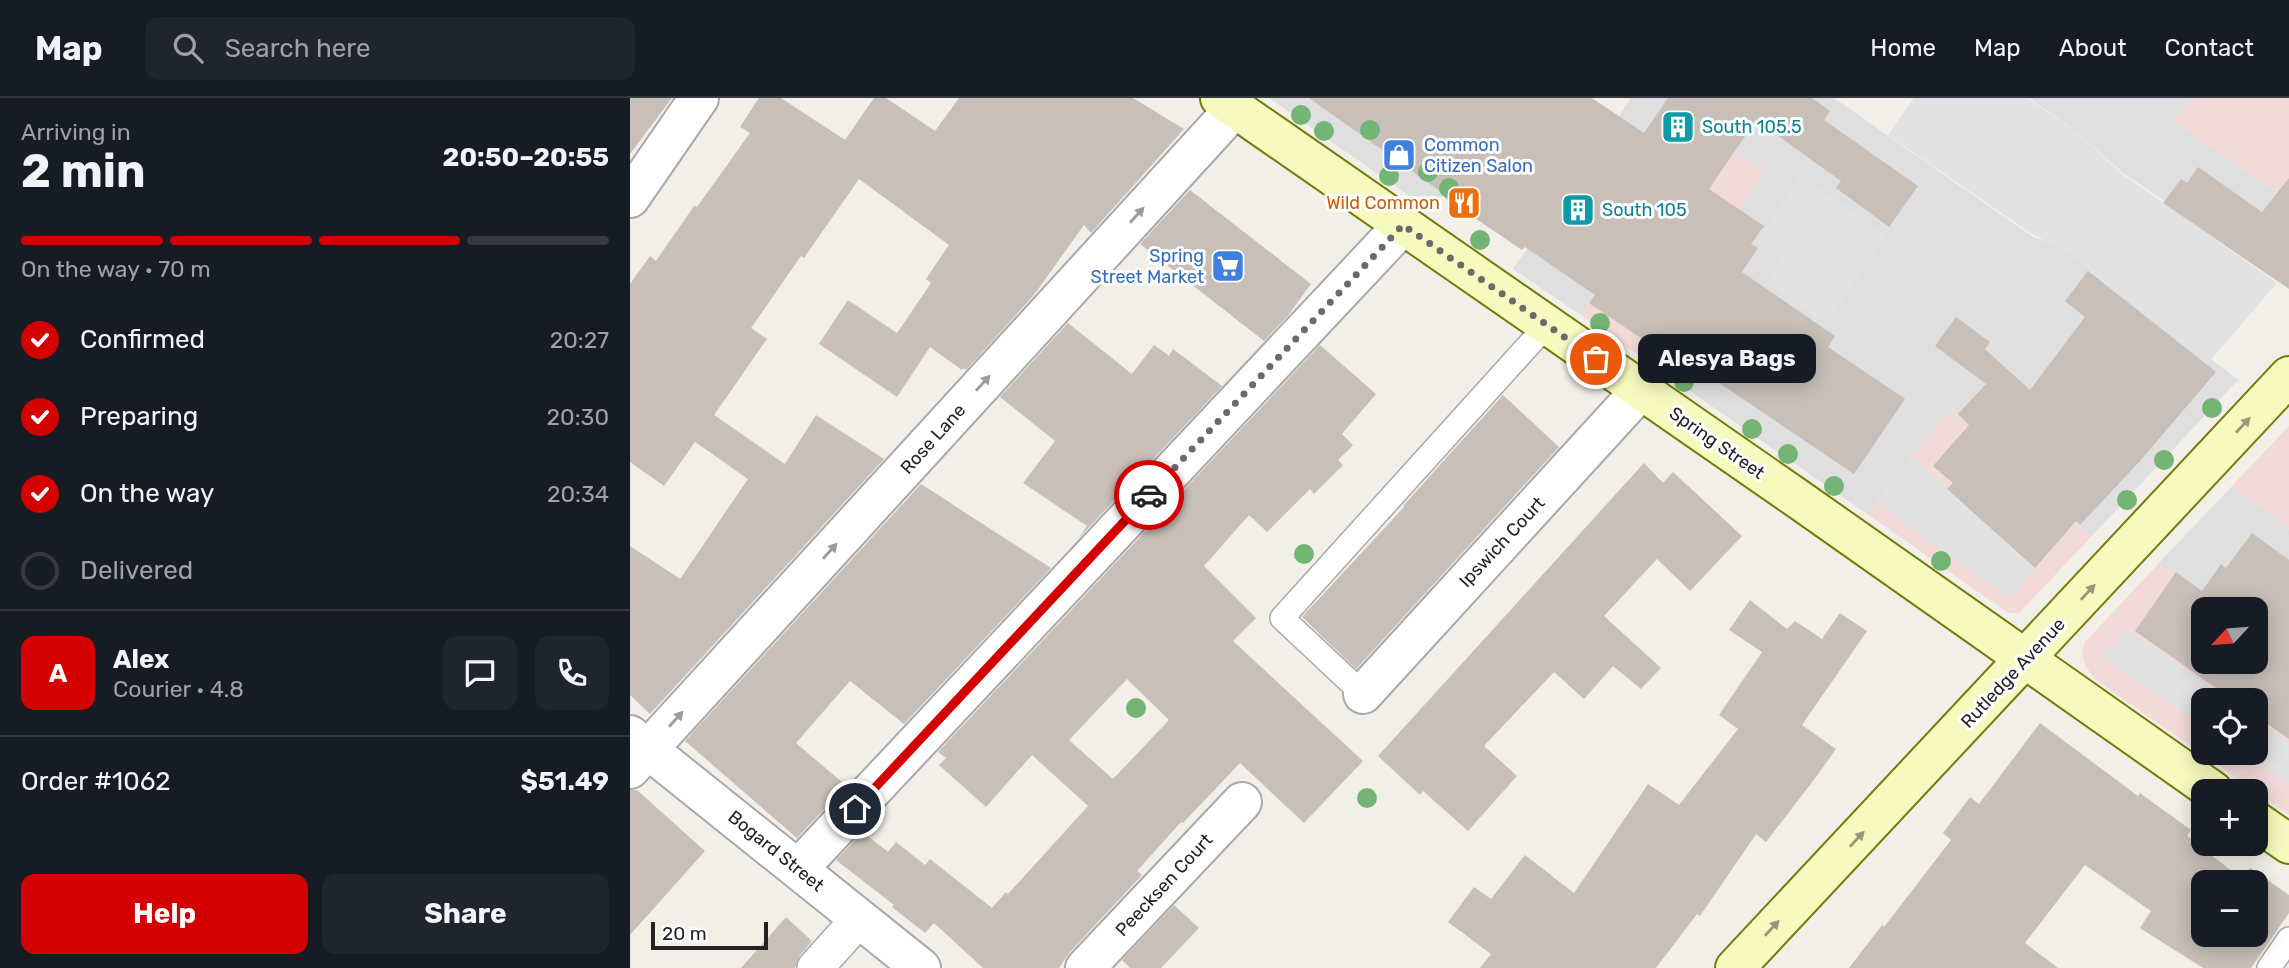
<!DOCTYPE html>
<html lang="en">
<head>
<meta charset="utf-8">
<style>
  :root { --surface:#171b24; --page:#20242c; --text:#f1f3f6; --muted:#9ea1a6; --line:#363941; --accent:#d40000 }
  body { margin:0; font-family:Rubik,sans-serif; background:var(--page); color:var(--text); height:100vh; display:flex; flex-direction:column; font-size:26px; white-space:nowrap }
  * { box-sizing:border-box; margin:0 }
  p { font-size:23px; color:var(--muted) }
  .icon { flex:none; width:38px; height:38px; fill:none; stroke:currentColor; stroke-width:2; stroke-linecap:round; stroke-linejoin:round }
  .map { position:relative; flex:1; overflow:hidden }
  .side { display:flex; flex-direction:column; background:var(--surface); width:630px }
  .side>* { flex:none }
  .needle { width:46px; rotate:244deg }
  .fabs { position:absolute; left:1561px; top:499px; display:grid; gap:14px }
  .fabs a { display:grid; place-items:center; width:77px; height:77px; border-radius:14px; background:var(--surface); box-shadow:0 4px 18px #0003; font-size:35px }
  .scale { position:absolute; left:21px; bottom:18px; width:117px; box-sizing:border-box; padding-left:7px; border:4px solid #222; border-top:0; font-size:19px; line-height:24px; white-space:nowrap; color:#222; -webkit-text-stroke:5px #fff; paint-order:stroke }
  .pin { position:absolute; display:grid; place-items:center; width:60px; height:60px; color:#fff; margin:-30px; border:4px solid #fff; border-radius:50%; box-shadow:0 2px 7px #0007 }
  .courier { position:absolute; display:grid; place-items:center; width:70px; height:70px; margin:-35px; border:5px solid #d40000; border-radius:50%; background:#fff; color:#222; box-shadow:0 2px 9px #0007 }
  .bubble { position:absolute; height:49px; border-radius:14px; background:var(--surface); box-shadow:0 4px 18px #0003; font-size:23px; font-weight:700; line-height:49px; text-align:center }
  .summary em { font-style:normal; font-weight:700 }
  .summary div { display:flex; flex-direction:column-reverse }
  .summary { display:flex; align-items:center; justify-content:space-between; height:119px; padding:0 21px }
  h1 { font-size:46px; font-weight:700; line-height:52px }
  .bar { display:grid; grid-template-columns:repeat(4,1fr); gap:10px 7px; align-content:center; height:84px; padding:0 21px }
  .bar i { height:9px; border-radius:5px; background:var(--line) }
  .bar .on { background:var(--accent) }
  .bar p { grid-column:span 4 }
  .line { display:flex; align-items:center; gap:18px; padding:0 21px; border-top:2px solid var(--line) }
  .line div { flex:1 }
  .round { display:grid; place-items:center; flex:none; width:74px; height:74px; border-radius:14px; background:var(--page) }
  ol { padding:0 21px; list-style:none }
  li { display:flex; align-items:center; gap:21px; height:77px }
  li p { margin-inline-start:auto }
  li .icon { padding:7px; border-radius:50%; background:var(--accent); color:#fff; stroke-width:4 }
  li:last-child { color:var(--muted) }
  li i { width:38px; height:38px; border:4px solid var(--line); border-radius:50% }
  .cta { display:flex; gap:14px; margin-top:auto; padding:14px 21px }
  .cta a { flex:1; height:80px; border-radius:14px; background:var(--accent); color:#fff; font-size:28px; font-weight:700; line-height:80px; text-align:center }
  .cta a+a { background:var(--page); color:var(--text) }
  header { display:flex; align-items:center; gap:42px; box-sizing:border-box; height:98px; padding:0 35px; background:var(--surface); border-bottom:2px solid var(--line) }
  header strong { font-size:33px }
  nav { display:flex; gap:38px; margin-inline-start:auto; font-size:24px }
  .search { width:490px; height:63px; background:var(--page); display:flex; align-items:center; gap:18px; box-sizing:border-box; padding:0 24px; border-radius:14px; color:var(--muted); font-size:26px }
  main { display:flex; flex:1; min-height:0 }
  .map>svg:first-child { display:block }
  .residential { fill:#e0dfdf }
  .commercial { fill:#f2dad9; fill-rule:evenodd }
  .parking { fill:#e2e2e2 }
  .building { fill:#c7bfb8; fill-rule:evenodd }
  .lines { fill:none; stroke-linecap:round; stroke-linejoin:round }
  .service-casing { stroke:#a9a9a9; stroke-width:26 }
  .pedestrian-casing { stroke:#a9a9a9; stroke-width:38 }
  .minor-casing { stroke:#a9a9a9; stroke-width:42 }
  .secondary-casing { stroke:#707d05; stroke-width:42 }
  .service { stroke:#fff; stroke-width:23 }
  .pedestrian { stroke:#fff; stroke-width:35 }
  .minor { stroke:#fff; stroke-width:38 }
  .secondary { stroke:#f7fabf; stroke-width:38 }
  .tree { fill:#74b475 }
  .oneway { fill:#9c9c9c }
  .oneway2 { fill:#979978 }
  .done { stroke:#6b6a68; stroke-width:7; stroke-dasharray:0 12.6 }
  .route { stroke:#d40000; stroke-width:9 }
  .labels { text-anchor:middle; stroke-width:6; stroke-linejoin:round; paint-order:stroke }
  .culture-label { font-size:18px; fill:#0d838f; stroke:#fff; text-anchor:start }
  .shop-label { font-size:18px; fill:#366cbe; stroke:#fff; text-anchor:start }
  .food-label { font-size:18px; fill:#c56008; stroke:#fff; text-anchor:end }
  .street-label { font-size:18px; fill:#222; stroke:#fff }
</style>
</head>
<body>
<header>
<strong>Map</strong>
<div class="search"><svg class="icon" aria-label="search" viewBox="0 0 24 24"><circle cx="10" cy="10" r="6"/><path d="M15 15l6 6"/></svg>Search here</div>
<nav><a>Home</a><a>Map</a><a>About</a><a>Contact</a></nav>
</header>
<main>
<section class="side">
<div class="summary"><div><h1>2 min</h1><p>Arriving in</p></div><em>20:50–20:55</em></div>
<div class="bar"><i class="on"></i><i class="on"></i><i class="on"></i><i></i><p>On the way · 70 m</p></div>
<ol>
<li><svg class="icon" aria-label="check" viewBox="0 0 24 24"><path d="M5 12l5 5 9-10"/></svg>Confirmed<p>20:27</p></li>
<li><svg class="icon" aria-label="check" viewBox="0 0 24 24"><path d="M5 12l5 5 9-10"/></svg>Preparing<p>20:30</p></li>
<li><svg class="icon" aria-label="check" viewBox="0 0 24 24"><path d="M5 12l5 5 9-10"/></svg>On the way<p>20:34</p></li>
<li><i></i>Delivered</li>
</ol>
<div class="line" style="height:126px"><b class="round" style="background:var(--accent);color:#fff">A</b><div><b>Alex</b><p>Courier · 4.8</p></div><a class="round"><svg class="icon" aria-label="chat" viewBox="0 0 24 24"><path d="M4 5h16v11H9l-5 4z"/></svg></a><a class="round"><svg class="icon" aria-label="phone" viewBox="0 0 24 24"><path d="M5 4h4l2 5-3 2q2 4 5 5l2-3 5 2v4C11 20 4 13 5 4z"/></svg></a></div>
<div class="line" style="height:91px"><div>Order #1062</div><b>$51.49</b></div>
<div class="cta"><a>Help</a><a>Share</a></div>
</section>
<div class="map">
<svg width="1659" height="870" viewBox="0 0 1659 870">
  <rect width="100%" height="100%" fill="#f2efe9"/>
  <!-- residential -->
  <path class="residential" d="M639,0H880L801,113Z
    M1001,0H1204L1403,139L1439,151L1608,282L1461,439L1322,310L1236,415L1008,257L1133,75L1078,35L951,217L883,171Z
    M1399,0H1561L1545,24L1659,103V186L1493,75L1447,34Z
    M1602,388L1659,431V555L1626,532V511H1594L1528,466Z"/>
  <!-- commercial -->
  <path class="commercial" d="M1561,0H1659V103L1545,24Z
    M1078,35L1134,75L1008,257L951,217Z
    M1322,310L1461,439L1389,515H1378L1236,415Z
    M1659,328V431L1602,388Z
    M1528,466L1594,511H1573V564H1626V532L1659,555V717L1466,582L1456,569L1452,556L1455,544ZM1573,602H1626V654H1573Z"/>
  <!-- parking -->
  <path class="parking" d="M1284,0H1397L1448,35L1492,76L1647,185L1578,265L1434,153L1399,134L1258,37Z
    M1171,77L1257,138L1196,227L1136,185L1151,163L1125,144Z
    M1284,360L1406,472L1380,500L1246,405Z
    M1498,531L1598,602H1573V628L1471,557Z
    M1626,621L1659,645V687L1612,655L1626,654Z"/>
  <!-- building -->
  <path class="building" d="M0,0H42L0,56Z
    M129,0H151L215,42L244,0H256L305,33L329,0H503L554,31L461,135L454,127L404,197L336,272L333,270L332,272L300,249L267,299L189,246L218,202L267,235L301,185L296,181L319,147L229,81L174,160L171,158L121,230L137,241L84,317L155,366L186,317L254,361L20,616L0,597V448L50,481L118,381L65,344L34,388L0,364V186L20,158L26,163L64,108L67,109L120,35L110,29Z
    M679,0H962L1014,35L1038,0H1182L1200,13L1194,22L1288,88L1259,129L1206,90L1211,83L1126,22L1079,91L1134,128L1121,146L1128,150L1112,174L1205,238L1198,249L1275,301L1224,376L1061,266L1056,272L1045,264L1044,266L1016,247L1018,245L959,205L965,197L895,149L892,152L815,100L817,98Z
    M1568,69L1632,114L1659,80V191L1533,105L1551,81L1557,85Z
    M560,92L681,186L657,219L634,243L510,146Z
    M1458,173L1586,274L1510,363L1450,427L1446,423L1405,470L1317,391L1323,385L1303,368L1339,327L1328,316L1356,286L1305,248L1326,219L1360,244L1355,251L1400,292L1455,219L1435,203Z
    M438,225L502,276L524,247L539,258L543,251L592,288L448,441L457,428L393,385L425,343L370,299Z
    M690,247L746,296L712,336L723,347L708,362L713,367L684,396L680,391L637,434L619,417L574,468L626,520L603,543L733,663L674,725L610,665L553,725L551,724L507,773L512,777L439,855L429,870H353L304,825L295,835L262,809L264,807L206,762L233,734L258,754L266,744L295,767L300,761L362,810L376,794L378,796L458,708L402,657L356,709L309,667L316,660L308,654ZM497,581L539,622L483,681L439,642Z
    M873,297L929,349L726,571L672,519L774,409L773,408Z
    M1014,365L1033,385L1043,374L1112,438L1060,493L1027,461L974,518L1031,570L1011,591L983,568L954,601L924,574L854,648L887,678L838,733L793,693L790,697L748,658Z
    M291,386L421,470L274,626L220,583L166,645L213,685L201,700L203,702L167,740L55,643Z
    M1622,435L1659,462V641L1626,618V602H1603L1505,533L1546,474L1572,493L1591,466L1596,470ZM1573,511H1626V564H1573Z
    M1120,502L1157,531L1165,523L1192,541L1210,515L1237,533L1172,627L1206,651L1186,679L1136,744L1126,736L1070,818L1067,816L1026,870H850L861,856L818,824L844,789L861,801L895,757L944,795L1018,686L1049,707L1108,631L1089,617L1132,554L1099,532Z
    M1410,625L1508,698L1510,695L1561,732L1557,738L1612,781L1620,770L1659,797V815L1621,870H1573L1510,830L1521,813L1455,767L1395,845L1428,870H1219L1252,827L1254,829L1321,742L1313,735L1340,699L1349,706ZM1573,784H1626V836H1573Z
    M0,692H7L75,753L0,837Z
    M544,807L569,830L531,870H500L492,862Z
    M156,819L182,843L170,857L165,870H111Z"/>
  <g class="lines">
    <defs>
      <path id="service" d="M733,596L652,520L917,227
        M1639,870L1659,841"/>
      <path id="pedestrian" d="M185,870L230,820"/>
      <path id="minor" d="M0,100L69,0
        M733,596L1011,292
        M0,637L291,870
        M0,671L605,10
        M168,771L773,127
        M455,870L612,704"/>
      <path id="secondary" d="M590,0L1171,403L1583,693
        M1626,723L1659,746
        M1105,870L1659,278"/>
    </defs>
    <!-- service casing -->
    <use href="#service" class="service-casing"/>
    <!-- pedestrian casing -->
    <use href="#pedestrian" class="pedestrian-casing"/>
    <!-- minor casing -->
    <use href="#minor" class="minor-casing"/>
    <!-- secondary casing -->
    <use href="#secondary" class="secondary-casing"/>
    <!-- service -->
    <use href="#service" class="service"/>
    <!-- pedestrian -->
    <use href="#pedestrian" class="pedestrian"/>
    <!-- minor -->
    <use href="#minor" class="minor"/>
    <!-- secondary -->
    <use href="#secondary" class="secondary"/>
  </g>
  <!-- trees -->
  <g class="tree">
    <circle cx="671" cy="17" r="10"/>
    <circle cx="740" cy="32" r="10"/>
    <circle cx="694" cy="33" r="10"/>
    <circle cx="798" cy="74" r="10"/>
    <circle cx="759" cy="78" r="10"/>
    <circle cx="819" cy="90" r="10"/>
    <circle cx="850" cy="142" r="10"/>
    <circle cx="970" cy="225" r="10"/>
    <circle cx="1032" cy="269" r="10"/>
    <circle cx="1054" cy="284" r="10"/>
    <circle cx="1582" cy="310" r="10"/>
    <circle cx="1122" cy="331" r="10"/>
    <circle cx="1158" cy="356" r="10"/>
    <circle cx="1534" cy="362" r="10"/>
    <circle cx="1204" cy="388" r="10"/>
    <circle cx="1497" cy="402" r="10"/>
    <circle cx="674" cy="456" r="10"/>
    <circle cx="1311" cy="463" r="10"/>
    <circle cx="506" cy="610" r="10"/>
    <circle cx="737" cy="700" r="10"/>
  </g>
  <!-- one-way arrows -->
  <defs><path id="oneway-solid" d="M-6-.8H1V-3.2L6.5 0L1 3.2V.8H-6Z" transform="scale(1.75)"/></defs>
  <g class="oneway">
    <use href="#oneway-solid" transform="translate(507 117) rotate(-48)"/>
    <use href="#oneway-solid" transform="translate(353 285) rotate(-48)"/>
    <use href="#oneway-solid" transform="translate(200 453) rotate(-48)"/>
    <use href="#oneway-solid" transform="translate(46 621) rotate(-48)"/>
  </g>
  <g class="oneway2">
    <use href="#oneway-solid" transform="translate(1613 327) rotate(-47)"/>
    <use href="#oneway-solid" transform="translate(1458 494) rotate(-47)"/>
    <use href="#oneway-solid" transform="translate(1227 741) rotate(-47)"/>
    <use href="#oneway-solid" transform="translate(1142 830) rotate(-47)"/>
  </g>
  <g class="lines">
    <!-- done -->
    <path class="done" d="M519,397L773,127L966,261"/>
    <!-- route -->
    <path class="route" d="M225,711L519,397"/>
  </g>
  <!-- icons -->
  <defs>
    <symbol id="building-square" viewBox="-11 -11 22 22"><rect x="-9" y="-9" width="18" height="18" rx="4" fill="#0f9aa8" stroke="#fff"/><path d="M-4-6H4V6H1V3H-1V6H-4ZM-2.5-4.3h1.7v1.8h-1.7ZM.8-4.3h1.7v1.8H.8ZM-2.5-1h1.7V.8h-1.7ZM.8-1h1.7V.8H.8Z" fill="#fff"/></symbol>
    <symbol id="shop-square" viewBox="-11 -11 22 22"><rect x="-9" y="-9" width="18" height="18" rx="4" fill="#3f7fe0" stroke="#fff"/><path d="M-5-2.5h2.3a2.7 3.5 0 0 1 5.4 0H5L5.5 6h-11ZM-1.5-2.5h3a1.5 2.3 0 0 0-3 0Z" fill="#fff"/></symbol>
    <symbol id="restaurant-square" viewBox="-11 -11 22 22"><rect x="-9" y="-9" width="18" height="18" rx="4" fill="#e8710a" stroke="#fff"/><path d="M-5-6h1v4h1v-4h1v4h1v-4h1v5L-1.5 .5V6h-2V.5L-5-1ZM5-6V6H3V1.5H1.5Q1.5-4 5-6Z" fill="#fff"/></symbol>
    <symbol id="supermarket-square" viewBox="-11 -11 22 22"><rect x="-9" y="-9" width="18" height="18" rx="4" fill="#3f7fe0" stroke="#fff"/><path d="M-6-5.5h2.5l.6 2H6L4.5 2H-2.5L-4.4-4H-6ZM-1.5 3.2a1.3 1.3 0 1 0 .1 0ZM3 3.2a1.3 1.3 0 1 0 .1 0Z" fill="#fff"/></symbol>
  </defs>
  <g fill-rule="evenodd">
    <use href="#building-square" x="1029" y="10" width="38" height="38"/>
    <use href="#shop-square" x="750" y="38" width="38" height="38"/>
    <use href="#restaurant-square" x="815" y="86" width="38" height="38"/>
    <use href="#building-square" x="929" y="93" width="38" height="38"/>
    <use href="#supermarket-square" x="579" y="149" width="38" height="38"/>
  </g>
  <g class="labels">
    <!-- culture labels -->
    <g class="culture-label">
      <text x="1072" y="35">South 105.5</text>
      <text x="972" y="118">South 105</text>
    </g>
    <!-- shop labels -->
    <g class="shop-label">
      <text x="794" y="53">Common<tspan x="794" dy="21">Citizen Salon</tspan></text>
      <text x="574" y="164" text-anchor="end">Spring<tspan x="574" dy="21">Street Market</tspan></text>
    </g>
    <!-- food labels -->
    <g class="food-label">
      <text x="810" y="111">Wild Common</text>
    </g>
    <!-- street labels -->
    <g class="street-label">
      <text transform="translate(303 341) rotate(-48)" y="6">Rose Lane</text>
      <text transform="translate(1087 345) rotate(35)" y="6">Spring Street</text>
      <text transform="translate(872 444) rotate(-47)" y="6">Ipswich Court</text>
      <text transform="translate(1383 575) rotate(-47)" y="6">Rutledge Avenue</text>
      <text transform="translate(146 753) rotate(39)" y="6">Bogard Street</text>
      <text transform="translate(534 787) rotate(-47)" y="6">Peecksen Court</text>
    </g>
  </g>
</svg>
<div class="fabs">
<a><svg class="needle" viewBox="-14 -14 28 28"><path d="M0-13l5 13h-10z" fill="#e53935"/><path d="M0 13l5-13h-10z" fill="#9ea1a6"/></svg></a>
<a><svg class="icon" aria-label="locate" viewBox="0 0 24 24"><circle cx="12" cy="12" r="6"/><path d="M12 2v4M12 18v4M2 12h4M18 12h4"/></svg></a>
<a>+</a>
<a>−</a>
</div>
<div class="scale">20 m</div>
<div class="pin" style="left:966px;top:261px;background:#ea580c"><svg class="icon" aria-label="bag" viewBox="0 0 24 24"><path d="M5 8h14l-1 12H6zM9 8a3 3 0 0 1 6 0"/></svg></div>
<div class="pin" style="left:225px;top:711px;background:#1f2937"><svg class="icon" aria-label="home" viewBox="0 0 24 24"><path d="M3 11l9-7 9 7M6 9v11h12V9"/></svg></div>
<div class="courier" style="left:519px;top:397px"><svg class="icon" aria-label="car" viewBox="0 0 24 24"><path d="M5 17H2v-5l4-1 3-4h7l3 4 3 1v5h-3M9 17h6M6 11h13"/><circle cx="7" cy="17" r="2"/><circle cx="17" cy="17" r="2"/></svg></div>
<div class="bubble" style="left:1008px;top:236px;width:178px">Alesya Bags</div>
</div>
</main>
</body>
</html>
